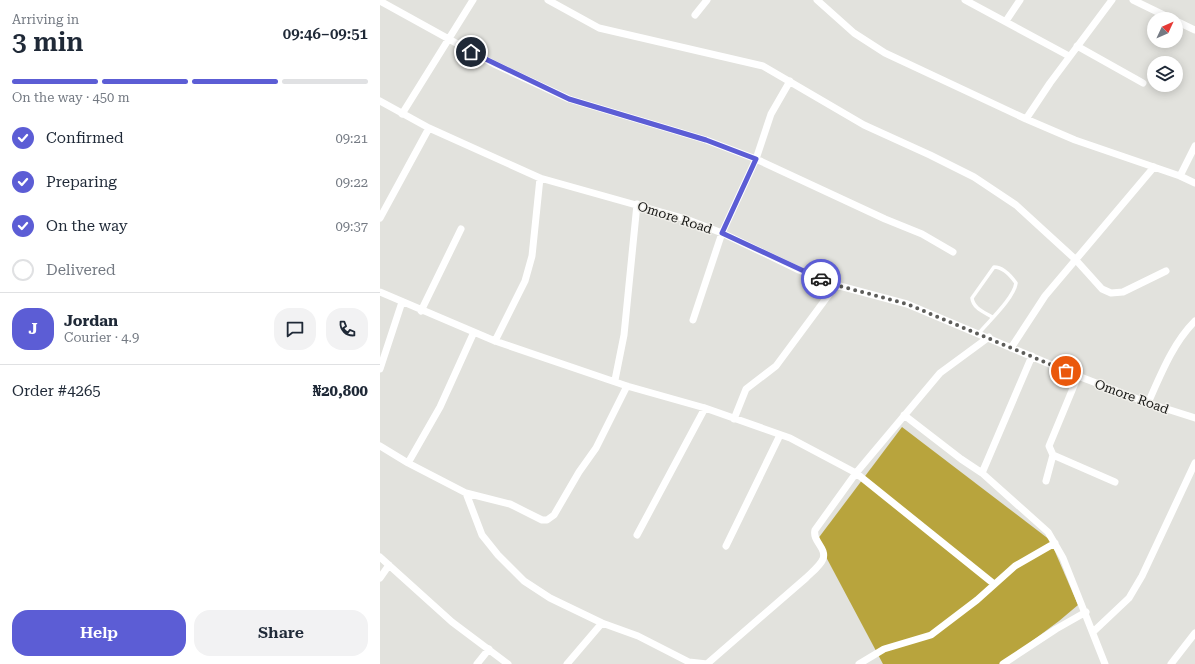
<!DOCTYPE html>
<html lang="en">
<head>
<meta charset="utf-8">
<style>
  :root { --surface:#fff; --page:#f2f2f3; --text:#1f2937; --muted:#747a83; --line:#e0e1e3; --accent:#5c5dd5 }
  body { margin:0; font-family:"Roboto Serif",serif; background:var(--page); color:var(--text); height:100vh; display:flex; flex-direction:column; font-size:15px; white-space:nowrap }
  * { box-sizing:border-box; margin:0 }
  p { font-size:13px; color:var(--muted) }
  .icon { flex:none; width:22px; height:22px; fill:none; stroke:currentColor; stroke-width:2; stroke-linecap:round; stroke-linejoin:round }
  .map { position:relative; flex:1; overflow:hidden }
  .side { display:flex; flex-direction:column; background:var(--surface); width:380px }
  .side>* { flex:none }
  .needle { width:26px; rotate:46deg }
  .buttons { position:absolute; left:767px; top:12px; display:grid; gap:8px }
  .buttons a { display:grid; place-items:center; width:36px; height:36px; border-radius:50%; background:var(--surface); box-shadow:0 2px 10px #0003; font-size:20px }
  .pin { position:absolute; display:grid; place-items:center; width:34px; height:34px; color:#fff; margin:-17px; border:2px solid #fff; border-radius:50%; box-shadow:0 1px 4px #0007 }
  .courier { position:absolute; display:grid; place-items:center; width:40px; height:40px; margin:-20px; border:3px solid #5c5dd5; border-radius:50%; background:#fff; color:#222; box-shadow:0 1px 5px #0007 }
  .headline em { font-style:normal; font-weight:600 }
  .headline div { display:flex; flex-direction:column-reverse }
  .headline { display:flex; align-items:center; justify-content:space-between; height:68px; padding:0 12px }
  h1 { font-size:26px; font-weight:600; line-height:30px }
  .bar { display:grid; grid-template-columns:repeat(4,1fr); gap:6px 4px; align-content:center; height:48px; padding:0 12px }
  .bar i { height:5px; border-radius:3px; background:var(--line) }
  .bar .current { background:var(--accent) }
  .bar p { grid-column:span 4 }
  .line { display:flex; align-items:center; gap:10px; padding:0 12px; border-top:1px solid var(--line) }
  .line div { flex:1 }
  .round { display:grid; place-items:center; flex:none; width:42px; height:42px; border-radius:16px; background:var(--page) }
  ol { padding:0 12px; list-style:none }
  li { display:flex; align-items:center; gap:12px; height:44px }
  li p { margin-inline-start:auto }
  li .icon { padding:4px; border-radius:50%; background:var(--accent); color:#fff; stroke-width:4 }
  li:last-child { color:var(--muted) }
  li i { width:22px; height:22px; border:2px solid var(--line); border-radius:50% }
  .button { display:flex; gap:8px; margin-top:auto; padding:8px 12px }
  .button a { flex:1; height:46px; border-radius:16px; background:var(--accent); color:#fff; font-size:16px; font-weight:600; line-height:46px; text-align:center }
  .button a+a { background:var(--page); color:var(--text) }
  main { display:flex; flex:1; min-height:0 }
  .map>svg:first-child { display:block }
  .forest { fill:#b8a43d }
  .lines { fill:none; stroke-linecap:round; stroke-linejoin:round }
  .service { stroke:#fff; stroke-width:3.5 }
  .minor { stroke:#fff; stroke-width:7 }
  .done { stroke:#5d5d5a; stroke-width:4; stroke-dasharray:0 7.2 }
  .route { stroke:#5c5dd5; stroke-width:5 }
  .labels { text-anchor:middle; stroke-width:3; stroke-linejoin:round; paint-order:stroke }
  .street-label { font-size:13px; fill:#151513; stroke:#f0efea }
</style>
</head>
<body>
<main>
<section class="side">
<div class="headline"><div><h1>3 min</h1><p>Arriving in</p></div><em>09:46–09:51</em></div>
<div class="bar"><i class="current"></i><i class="current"></i><i class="current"></i><i></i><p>On the way · 450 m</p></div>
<ol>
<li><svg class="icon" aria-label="check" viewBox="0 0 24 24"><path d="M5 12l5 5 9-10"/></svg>Confirmed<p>09:21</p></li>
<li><svg class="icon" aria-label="check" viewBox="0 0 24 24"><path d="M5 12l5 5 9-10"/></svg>Preparing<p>09:22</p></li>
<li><svg class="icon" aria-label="check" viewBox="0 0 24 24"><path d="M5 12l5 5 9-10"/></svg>On the way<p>09:37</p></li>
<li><i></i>Delivered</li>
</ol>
<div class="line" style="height:72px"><b class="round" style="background:var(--accent);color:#fff">J</b><div><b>Jordan</b><p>Courier · 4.9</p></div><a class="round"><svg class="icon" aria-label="chat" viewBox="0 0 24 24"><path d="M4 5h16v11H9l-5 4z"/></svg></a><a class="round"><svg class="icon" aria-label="phone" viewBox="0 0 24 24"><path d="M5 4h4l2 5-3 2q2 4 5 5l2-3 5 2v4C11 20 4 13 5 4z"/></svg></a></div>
<div class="line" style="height:52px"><div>Order #4265</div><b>₦20,800</b></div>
<div class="button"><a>Help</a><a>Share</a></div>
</section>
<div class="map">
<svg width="815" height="664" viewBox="0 0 815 664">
  <rect width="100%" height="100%" fill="#e2e2dd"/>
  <!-- forest -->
  <path class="forest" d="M522,427L670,540L698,605L679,621L621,664H503L437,540Z"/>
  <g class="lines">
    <!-- service -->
    <path class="service" d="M599,333C609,321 634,298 636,283C631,276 623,267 614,267L592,298C593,308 604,312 612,317"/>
    <!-- minor -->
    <path class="minor" d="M168,0L219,28L383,66L484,125L550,155L594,177L636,205L695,259L722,289L731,293L743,292L786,271
      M437,0L474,33L505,53L646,119L695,140L800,176L815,183
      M585,0L689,56
      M753,0L792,19
      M0,1L114,64L189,99L326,140L376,159L505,219L542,234L573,252
      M315,15L327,0
      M626,21L640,0
      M796,21L815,30
      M697,46L763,83
      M0,101L49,128L160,178L306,219L342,233L419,270L456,285L527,304L698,376L768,403L815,418
      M22,114L93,0
      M646,119L670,83L732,0
      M800,176L815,146
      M0,218L49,128
      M0,292L115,341L247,386L325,408L410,438L476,473L614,584
      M41,311L81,229
      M313,320L342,233L376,159L391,114L410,81
      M115,341L145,281L152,256L160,178
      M631,348L665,296L774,167
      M0,369L22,302
      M698,376L669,446L673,455L735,482
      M235,380L244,335L257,204
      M768,403C781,374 793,343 815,321
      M524,415L581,459L602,473L668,532L683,558L725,664
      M354,419L366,389L396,366L456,285
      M0,446L28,463L86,493L102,535L118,555L144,581L170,598L222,623L258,636L309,662L327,664
      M28,463L60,407L94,332
      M602,473L652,356
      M666,481L673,455
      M86,493L130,504L162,520H167L174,515L199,472L216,448L247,386
      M257,535L325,408
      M346,546L400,435
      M0,557L72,622L128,664
      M0,578L9,565
      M713,632L749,598L762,576L815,463
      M97,664L109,649
      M187,664L222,623
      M327,664L426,578C432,572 440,566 443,559C447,548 432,541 435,530L476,473L560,373L609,337
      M479,664L504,649L551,635L597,600L635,566L675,543
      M623,664L676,629L706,612
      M791,664L815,633"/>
  </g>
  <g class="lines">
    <!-- done -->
    <path class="done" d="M441,279L456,285L527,304L686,371"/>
    <!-- route -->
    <path class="route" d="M91,52L189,99L326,140L376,159L342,233L441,279"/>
  </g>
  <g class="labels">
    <!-- street labels -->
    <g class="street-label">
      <text transform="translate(295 217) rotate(18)" y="5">Omore Road</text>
      <text transform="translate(752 396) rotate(20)" y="5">Omore Road</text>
    </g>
  </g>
</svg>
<div class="buttons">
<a><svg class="needle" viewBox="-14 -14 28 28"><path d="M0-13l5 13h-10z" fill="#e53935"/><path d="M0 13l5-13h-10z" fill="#747a83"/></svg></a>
<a><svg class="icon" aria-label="layers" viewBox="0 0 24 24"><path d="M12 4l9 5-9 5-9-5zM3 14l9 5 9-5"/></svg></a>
</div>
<div class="pin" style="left:686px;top:371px;background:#ea580c"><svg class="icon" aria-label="bag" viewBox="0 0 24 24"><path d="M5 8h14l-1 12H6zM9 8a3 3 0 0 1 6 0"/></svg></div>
<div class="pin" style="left:91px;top:52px;background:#1f2937"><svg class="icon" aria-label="home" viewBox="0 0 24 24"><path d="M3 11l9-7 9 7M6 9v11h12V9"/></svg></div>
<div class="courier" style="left:441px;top:279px"><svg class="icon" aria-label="car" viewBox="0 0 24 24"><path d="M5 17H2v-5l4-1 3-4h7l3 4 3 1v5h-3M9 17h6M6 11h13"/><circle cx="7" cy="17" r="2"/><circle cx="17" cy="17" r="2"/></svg></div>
</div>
</main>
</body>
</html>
